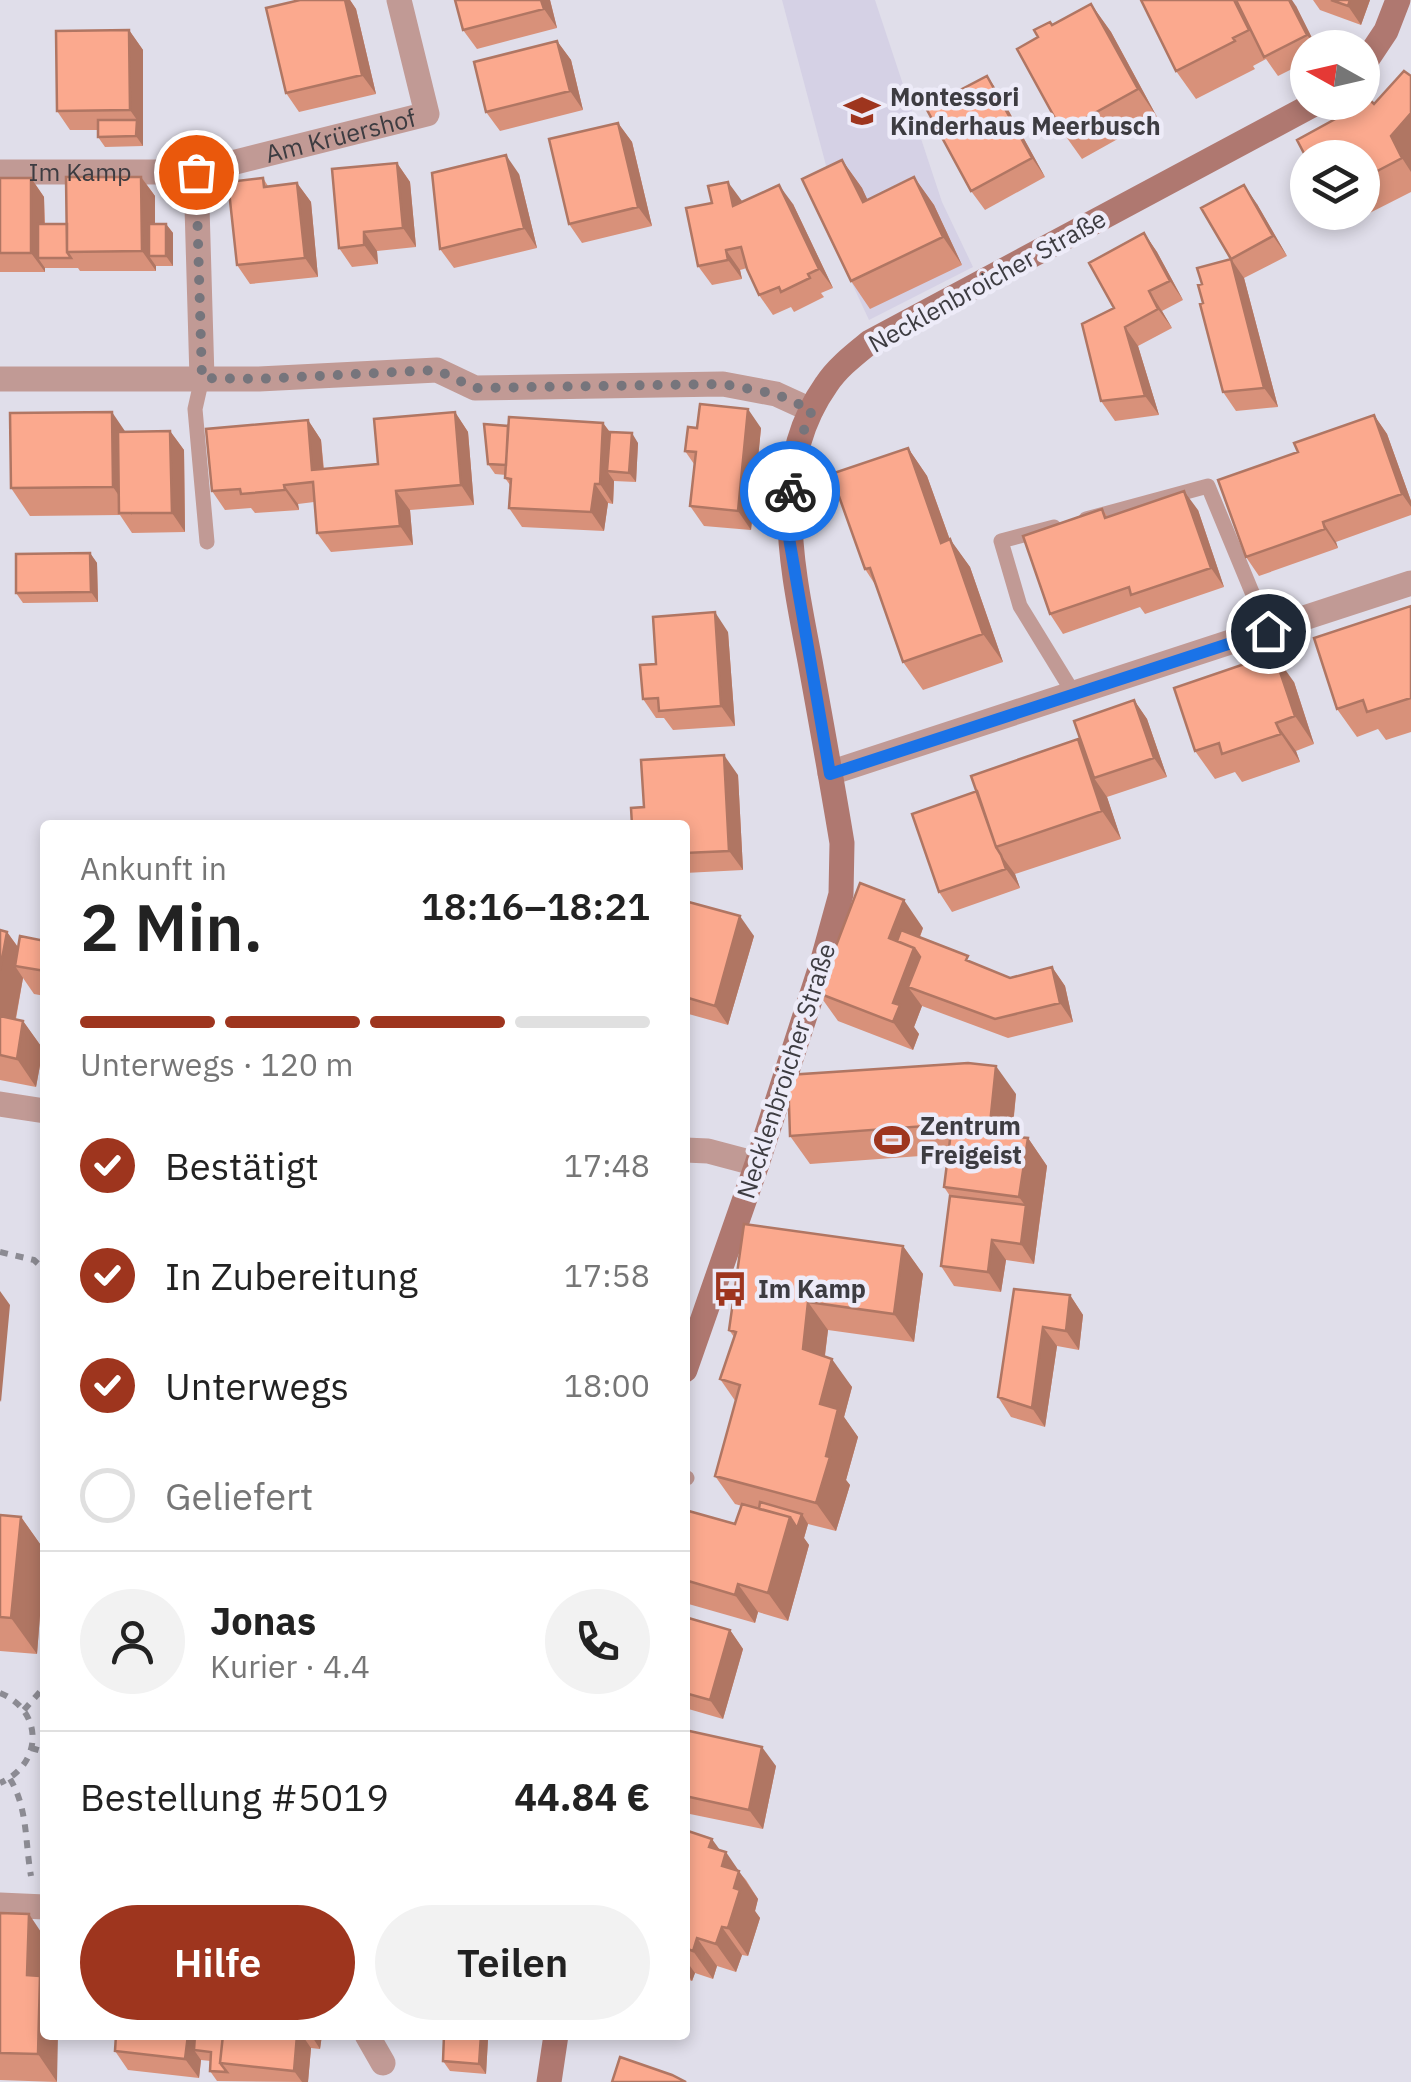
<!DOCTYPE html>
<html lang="de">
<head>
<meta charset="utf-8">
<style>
  :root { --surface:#fff; --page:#f2f2f2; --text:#222; --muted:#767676; --line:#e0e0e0; --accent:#9e351e }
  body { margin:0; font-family:"IBM Plex Sans",sans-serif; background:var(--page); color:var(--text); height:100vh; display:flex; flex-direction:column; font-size:38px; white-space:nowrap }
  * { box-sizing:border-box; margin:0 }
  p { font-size:32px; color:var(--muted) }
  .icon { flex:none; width:55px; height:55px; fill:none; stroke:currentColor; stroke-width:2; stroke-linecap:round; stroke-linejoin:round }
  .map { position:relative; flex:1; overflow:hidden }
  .sheet { position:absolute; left:40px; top:820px; width:650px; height:1220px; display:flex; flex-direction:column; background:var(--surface); border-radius:10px; box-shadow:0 5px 15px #0003 }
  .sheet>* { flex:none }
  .needle { width:65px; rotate:278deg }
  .buttons { position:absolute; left:1290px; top:30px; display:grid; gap:20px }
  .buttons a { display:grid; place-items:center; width:90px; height:90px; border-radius:50%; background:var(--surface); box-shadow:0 5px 15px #0003; font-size:50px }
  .pin { position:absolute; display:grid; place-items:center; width:85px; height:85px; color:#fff; margin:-42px; border:5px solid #fff; border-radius:50%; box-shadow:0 2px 10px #0007 }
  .courier { position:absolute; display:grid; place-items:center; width:100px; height:100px; margin:-50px; border:8px solid #1a73e8; border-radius:50%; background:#fff; color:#222; box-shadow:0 2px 12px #0007 }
  .head em { font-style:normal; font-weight:600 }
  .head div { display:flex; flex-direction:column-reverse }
  .head { display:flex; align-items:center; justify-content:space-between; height:170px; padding:0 40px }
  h1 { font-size:65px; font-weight:600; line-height:75px }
  .bar { display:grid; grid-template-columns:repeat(4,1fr); gap:15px 10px; align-content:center; height:120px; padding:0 40px }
  .bar i { height:12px; border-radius:8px; background:var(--line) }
  .bar .selected { background:var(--accent) }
  .bar p { grid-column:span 4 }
  .line { display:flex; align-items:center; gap:25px; padding:0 40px; border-top:2px solid var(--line) }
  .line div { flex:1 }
  .round { display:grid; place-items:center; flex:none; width:105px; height:105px; border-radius:52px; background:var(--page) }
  ol { padding:0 40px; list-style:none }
  li { display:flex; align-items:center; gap:30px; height:110px }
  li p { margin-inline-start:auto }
  li .icon { padding:10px; border-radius:50%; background:var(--accent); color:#fff; stroke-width:4 }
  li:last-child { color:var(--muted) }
  li i { width:55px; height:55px; border:5px solid var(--line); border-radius:50% }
  .button { display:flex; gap:20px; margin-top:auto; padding:20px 40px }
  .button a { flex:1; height:115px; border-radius:60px; background:var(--accent); color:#fff; font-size:40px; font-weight:600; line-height:115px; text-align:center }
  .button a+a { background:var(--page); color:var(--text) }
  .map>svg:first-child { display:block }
  .built { fill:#d5d1e5 }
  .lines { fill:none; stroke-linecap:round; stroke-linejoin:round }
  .path { stroke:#8c8b93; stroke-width:6; stroke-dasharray:8 8; stroke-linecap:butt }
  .service { stroke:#c19a95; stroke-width:15 }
  .minor { stroke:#c19a95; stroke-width:25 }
  .secondary { stroke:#af7870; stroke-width:25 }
  .wall { fill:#d8917a }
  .shaded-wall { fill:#b07663 }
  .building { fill:#fba98e; stroke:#b07663; stroke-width:2.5 }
  .done { stroke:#76757c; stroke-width:10; stroke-dasharray:0 18 }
  .route { stroke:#1a73e8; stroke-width:12 }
  .labels { text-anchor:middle; stroke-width:9; stroke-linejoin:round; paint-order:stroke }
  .poi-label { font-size:25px; font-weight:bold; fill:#3d3c41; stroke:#edebf8; text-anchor:start }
  .street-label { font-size:25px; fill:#3d3c41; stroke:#edebf8 }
</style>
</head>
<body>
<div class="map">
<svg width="1411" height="2082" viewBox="0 0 1411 2082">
  <rect width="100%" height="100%" fill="#e0deea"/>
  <!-- built -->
  <path class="built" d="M782,0H875L942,202L973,267L869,320L805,182L828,173Z"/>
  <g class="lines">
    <!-- path -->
    <path class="path" d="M0,1252L34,1260L45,1270
      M0,1693C44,1711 43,1764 0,1783
      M24,1710L45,1686
      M31,1748L45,1752
      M10,1779C28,1808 25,1843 31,1876"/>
    <!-- service -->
    <path class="service" d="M202,378L195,409L207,542
      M1086,519L1208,486L1268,631
      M1054,527L1001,541L1020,606L1074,694
      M685,1477L687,1478"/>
    <!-- minor -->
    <g class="minor">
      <path id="s1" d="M0,172H196L427,114L399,0"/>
      <path d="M196,172L202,378"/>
      <path d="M0,379H259L437,370L475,388L723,384L776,394L811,410"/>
      <path d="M830,773L1411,583"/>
      <path d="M0,1104L45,1111"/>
      <path d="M685,1150L708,1151L757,1164"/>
      <path d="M0,1905L45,1907"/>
      <path d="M367,2035L383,2063"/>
    </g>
    <!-- secondary -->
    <path class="secondary" d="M1362,67L1386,31L1398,0
      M685,1370L757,1164L822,963L841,894L842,843C832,782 821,722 810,661C793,571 768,467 826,385C837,368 854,355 870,342L1318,102
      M549,2082L556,2035"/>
  </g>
  <!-- wall -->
  <path class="wall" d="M300,0H350L356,9L376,94L299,112L286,93Z
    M550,0L557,28L477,49L463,30Z
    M1141,0L1296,6L1317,48H1308V61L1278,76L1266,59L1253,66L1255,69L1196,99L1176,71Z
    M1313,0H1370L1361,25L1320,10Z
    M1091,4L1111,32L1157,117L1082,159L1062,131L1038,37L1052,25Z
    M129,30L143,50V146L105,147L98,137V130H70L57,111Z
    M557,41L571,60L583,110L500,131L486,112Z
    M987,76L1000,95L1045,177L985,210L971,191Z
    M1411,76V192L1346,225L1337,212H1362V158L1374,104Z
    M618,123L632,142L652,226L582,243L569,224Z
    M842,160L862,188L867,200L914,177L934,205L962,265L870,309L851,281Z
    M397,163L410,182L416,247L377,251L378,264L352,267L339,248Z
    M519,174L537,248L454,268L440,249Z
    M141,177L155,196V224H166L173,233V266H156V271H80L78,268H45V272H0V178H31L44,197L45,224H67Z
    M263,178L268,186L297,183L311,202L318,277L250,284L237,265Z
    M742,202L793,204L833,288L821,293L824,297L794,312L791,307L773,315L759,295L747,268L740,270L742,279L712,285L698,266L712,203Z
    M1257,204L1287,256L1244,278L1278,407L1236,411L1223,392L1203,303L1202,284L1231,259Z
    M1144,233L1157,252L1183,300L1162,311L1172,328L1138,346L1159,415L1115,421L1101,401L1114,308Z
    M455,412L468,432L474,505L410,510L413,545L331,552L317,533L314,502L298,504L299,510L255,513L251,508L225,510L212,491L308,420L321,440L324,469L378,464Z
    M1374,415L1387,434L1411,501V515L1336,542L1338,548L1259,576L1246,557L1298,452Z
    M603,423L610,432L638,443L636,482L614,481L613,504L608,503L604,531L522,527L509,508L510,485L505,478L506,475L495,474L488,464L508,426Z
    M761,428L751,530L704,526L690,506L694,464L685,451Z
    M170,431L184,450L185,532L132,533L120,515L30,516L11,488L126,432Z
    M908,448L927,476L950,540L970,567L1003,662L923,690L903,662L876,586L865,569Z
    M1102,509L1108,517L1198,510L1224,587L1145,614L1140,607L1063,634L1050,614Z
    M90,553L97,563L98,602L23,603L16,593Z
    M1411,606V732L1386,740L1378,729L1357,737L1337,709Z
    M728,632L735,726L673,730L664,718H656L643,699L656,664Z
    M1294,682L1314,744L1296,751L1300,762L1242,782L1235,772L1215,779L1195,751Z
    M1134,700L1147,719L1167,777L1107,797L1121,839L1015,874L1020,888L952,912L939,892L977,791L1078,739L1083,747Z
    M738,775L743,870L685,873V825L644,807Z
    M685,901L754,936L728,1025L685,1013Z
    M923,928L920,937L973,963L1010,978L1052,967L1065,986L1073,1022L1008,1038L922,1006L914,1027L919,1034L913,1050L838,1021L818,993Z
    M0,930L7,932L18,947L45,941V996L34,994L23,978L16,1019L23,1021L43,1049L36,1087L0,1080Z
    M1016,1094L1013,1127L1024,1138H1028L1047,1166L1034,1264L1006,1260L1001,1292L954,1286L941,1266L950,1196L944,1187L948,1154L810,1164L790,1136Z
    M903,1246L923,1274L914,1342L828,1330L825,1356L852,1387L844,1417L858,1437L846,1480L850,1485L836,1531L808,1524L804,1538L809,1545L788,1621L758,1612L755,1623L685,1603V1510L735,1524L742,1506L735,1504L715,1476L736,1402L720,1379L734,1337L729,1330Z
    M1014,1289L1070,1295L1083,1315L1079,1350L1057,1346L1045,1427L1011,1417L998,1397Z
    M0,1515L21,1517L45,1551L37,1654L0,1651Z
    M685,1617L730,1630L743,1649L723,1719L685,1708Z
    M685,1730L776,1766L763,1829L685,1813Z
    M685,1830L720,1850L746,1880L758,1899L755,1911L760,1918L748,1956L742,1955L736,1972L717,1966L713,1979L695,1973L692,1981L685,1978Z
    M0,1913L45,2035L57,2082L0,2080Z
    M116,2035H322L320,2049L311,2048L308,2082L217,2081L210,2071L211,2061L201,2060L199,2078L128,2070L115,2051Z
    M422,2035H499V2039H488L486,2074L450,2071L443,2061L444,2036Z"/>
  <!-- shaded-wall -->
  <path class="shaded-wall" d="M345,0H350L356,9L376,94L362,75Z
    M541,0H550L557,28L544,9Z
    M1289,0H1292L1296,6L1317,48L1307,35Z
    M1350,0H1370L1361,25L1348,6Z
    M1091,4L1111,32L1157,117L1138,89Z
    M129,30L143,50V146L136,136L137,120L130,110Z
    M557,41L571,60L583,110L570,91Z
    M987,76L1000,95L1045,177L1032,158Z
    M1411,113V172L1402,158L1391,136Z
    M618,123L632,142L652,226L638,207Z
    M506,155L519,174L537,248L524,228Z
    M842,160L862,188L882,230L863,202Z
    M397,163L410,182L416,247L403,228Z
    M141,177L155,196V256H149L156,266V271L142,251Z
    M914,177L934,205L962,265L943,237Z
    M31,178L44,197L45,258H38L45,268V272L31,253Z
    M728,182L742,201L733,206Z
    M297,183L311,202L318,277L305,258Z
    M779,185L793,204L833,288L819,269Z
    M1244,185L1257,204L1287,256L1273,236Z
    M166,224L173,233V266L166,256Z
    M364,232L377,251L378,264L364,245Z
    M1144,233L1157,252L1183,300L1170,281Z
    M726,250L740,270L742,279L728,260Z
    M1231,259L1244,278L1278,407L1264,388Z
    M1149,291L1162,311L1172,328L1158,309Z
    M1125,327L1138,346L1159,415L1145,396Z
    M748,409L761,428L751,530L738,511Z
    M112,412L131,440L132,515L113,487Z
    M455,412L468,432L474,505L461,485Z
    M1374,415L1387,434L1411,501V507L1402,494Z
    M308,420L321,440L325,489L312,470Z
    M603,423L617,442L607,471L614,481L613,504L600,484Z
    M170,431L184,450L185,532L172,513Z
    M632,433L638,443L636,482L629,473Z
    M908,448L927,476L961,571L941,543Z
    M595,484L608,503L604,531L591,512Z
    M284,485L298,504L299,510L285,490Z
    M396,491L410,510L413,545L400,526Z
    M1184,491L1198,510L1224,587L1211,568Z
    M1323,522L1336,542L1338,548L1325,529Z
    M950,539L970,567L1003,662L983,634Z
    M90,553L97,563L98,602L91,592Z
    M715,612L728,632L735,726L721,706Z
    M1274,654L1294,682L1314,744L1295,716Z
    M1134,700L1147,719L1167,777L1154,758Z
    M1276,723L1296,751L1300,762L1281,734Z
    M1078,739L1097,767L1094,778L1107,797L1121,839L1102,811Z
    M724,755L738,775L743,870L729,851Z
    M1001,855L1015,874L1020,888L1006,869Z
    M904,900L923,928L915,949L934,976L908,987L922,1006L914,1027L919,1034L913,1050L893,1022L889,938Z
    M740,916L754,936L728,1025L715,1006Z
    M7,932L27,960L15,966L23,978L11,1043L0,1027V970Z
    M1052,967L1065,986L1073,1022L1060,1003Z
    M23,1021L43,1049L36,1087L17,1059Z
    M996,1066L1016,1094L1010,1152L990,1124Z
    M1017,1128L1027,1142L1028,1138L1047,1166L1039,1225L1019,1197L1016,1137Z
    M1026,1205L1039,1225L1034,1264L1021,1244Z
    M992,1240L1006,1260L1001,1292L988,1272Z
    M903,1246L923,1274L914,1342L894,1314Z
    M0,1291L10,1305L1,1402L0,1400Z
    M1070,1295L1083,1315L1079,1350L1066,1331Z
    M808,1302L828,1330L822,1377L803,1349Z
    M1043,1327L1057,1346L1045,1427L1032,1408Z
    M832,1359L852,1387L844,1417L858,1437L846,1480L850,1485L836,1531L816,1503L826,1456L820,1404Z
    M802,1514L808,1524L804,1538L809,1545L788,1621L768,1593L790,1517Z
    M21,1517L45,1551L37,1654L11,1618Z
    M738,1584L758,1612L755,1623L735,1595Z
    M730,1630L743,1649L723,1719L710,1700Z
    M762,1747L776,1766L763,1829L749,1810Z
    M712,1839L725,1857L726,1852L758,1899L755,1911L760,1918L748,1956L728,1928L734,1888L709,1847Z
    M29,1914L45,1938V2035H58L57,2082L38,2054L27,1975Z
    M722,1927L742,1955L736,1972L716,1944Z
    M697,1938L717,1966L713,1979L693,1951Z
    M685,1959L695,1973L692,1981L685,1970Z
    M188,2035H203L194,2050L201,2060L199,2078L185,2059Z
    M297,2035H302L311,2048L308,2082H302L294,2071Z
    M311,2035H322L320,2049Z
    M481,2035H486L488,2039L486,2074L479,2064Z"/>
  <!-- building -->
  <path class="building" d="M300,0H345L362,75L286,93L266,8Z
    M455,0H541L544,9L463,30Z
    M1141,0H1234L1249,30L1233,38L1235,41L1176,71Z
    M1236,0H1289L1307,35L1264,57Z
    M1331,0H1350L1348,6Z
    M1091,4L1138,89L1062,131L1017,49L1038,37L1034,30L1050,22L1052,25Z
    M129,30L130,110L57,111L56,31Z
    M557,41L570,91L486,112L474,62Z
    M1404,71L1411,76V113L1391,136L1402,158L1362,179V158H1308V161L1297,140L1370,100L1374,104Z
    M987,76L1032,158L971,191L926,108Z
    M98,120H137L136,136L98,137Z
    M618,123L638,207L569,224L549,139Z
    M506,155L524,228L440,249L432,173Z
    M842,160L863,202L914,177L943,237L851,281L802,179Z
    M397,163L403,228L364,232V245L339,248L332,169Z
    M66,177H141L142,251L67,252Z
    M0,178H31V253H0Z
    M263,178L264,187L297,183L305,258L237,265L228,182Z
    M728,182L733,206L779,185L819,269L808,274L810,278L781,292L779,287L759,295L747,269L741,247L726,250L728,260L698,266L686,208L712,203L708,186Z
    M1244,185L1273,236L1231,259L1201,208Z
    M38,224H67V252L71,258H38Z
    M149,224H166V256H149Z
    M1144,233L1170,281L1149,291L1158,309L1125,327L1145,396L1101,401L1082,324L1114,308L1089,263Z
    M1231,259L1264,388L1223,392L1200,304L1203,303L1198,285L1202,284L1197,268Z
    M700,404L748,409L738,511L690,506L696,452L685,451L688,427L697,428Z
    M112,412L113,487L11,488L10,413Z
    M455,412L461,485L396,491L400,526L317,533L313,482L284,485L285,490L241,494L240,489L212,491L206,429L308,420L312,470L378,464L374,419Z
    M1374,415L1402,494L1323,522L1325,529L1246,557L1218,480L1298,452L1294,443Z
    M509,417L603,423L600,484H595L591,512L509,508L511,479L505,478Z
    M484,424L508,426L506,465L488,464Z
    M170,431L172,513H119L118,432Z
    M610,432L632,433L629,473L607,471Z
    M908,448L941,543L950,539L983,634L903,662L870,568L865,569L831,474Z
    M1184,491L1211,568L1131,595L1129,587L1050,614L1023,536L1102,509L1105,518Z
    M90,553L91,592L16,593V554Z
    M1411,606V698L1367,712L1363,700L1337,709L1314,638Z
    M715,612L721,706L659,711L658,698L643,699L640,665L656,664L653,617Z
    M1274,654L1295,716L1276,723L1281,734L1222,754L1219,743L1195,751L1174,688Z
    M1134,700L1154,758L1094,778L1074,721Z
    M1078,739L1102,811L996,847L971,776Z
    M724,755L729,851L685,853V825H632L631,808L644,807L641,760Z
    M977,791L996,847L1001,855L1006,869L939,892L912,814Z
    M860,883L904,900L889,938L914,948L893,1003L900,1005L893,1022L818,993Z
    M685,901L740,916L715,1006L685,997Z
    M0,930L7,932L0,970Z
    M901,930L968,956L966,960L1010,978L1052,967L1060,1003L995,1019L908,987L920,957L914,948L897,941Z
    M20,936L45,941V971L15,966Z
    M0,1016L23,1021L17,1059L0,1055Z
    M968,1063L996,1066L990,1124L1017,1128L1016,1137L1028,1138L1019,1197L944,1187L952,1124L790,1136L788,1075Z
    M950,1196L1026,1205L1021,1244L992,1240L988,1272L941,1266Z
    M744,1224L903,1246L894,1314L808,1302L803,1349L832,1359L820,1404L838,1409L826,1456L830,1457L816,1503L715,1476L740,1385L720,1379L736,1332L729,1330Z
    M1014,1289L1070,1295L1066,1331L1043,1327L1032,1408L998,1397Z
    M760,1502L802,1514L797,1528L790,1517L759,1509Z
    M742,1504L790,1517L768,1593L738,1584L735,1595L685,1580V1510L735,1524Z
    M0,1515L21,1517L11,1618L0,1617Z
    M685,1617L730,1630L710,1700L685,1693Z
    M685,1730L762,1747L749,1810L685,1796Z
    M685,1830L712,1839L709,1847L726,1852L722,1866L739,1871L734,1888L740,1890L728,1928L722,1927L716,1944L697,1938L693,1951L685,1948Z
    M0,1913L29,1914L27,1975L40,1976L38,2054L0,2053Z
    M116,2035H188L185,2059L115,2051Z
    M195,2035H223L220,2063L227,2072L210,2071L211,2052L194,2050Z
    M223,2035H297L294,2071L220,2063Z
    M444,2035H481L479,2064L443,2061Z
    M620,2057L672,2075L686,2082H612Z"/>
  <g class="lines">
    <!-- done -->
    <path class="done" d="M196,172L202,378L258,379L437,370L475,388L723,384L776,394L812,410L798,445L790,491"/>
    <!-- route -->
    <path class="route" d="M790,491L789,538L830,774L1268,631"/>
  </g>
  <!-- icons -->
  <defs>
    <symbol id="school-bare" viewBox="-9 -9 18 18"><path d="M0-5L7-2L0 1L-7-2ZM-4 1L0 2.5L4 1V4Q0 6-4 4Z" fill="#9e351e" stroke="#edebf8" stroke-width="2.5" paint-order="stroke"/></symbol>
    <symbol id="stadium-bare" viewBox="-9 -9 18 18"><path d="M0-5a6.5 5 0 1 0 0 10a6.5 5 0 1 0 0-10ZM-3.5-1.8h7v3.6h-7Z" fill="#9e351e" stroke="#edebf8" stroke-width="2.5" paint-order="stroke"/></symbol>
    <symbol id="bus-bare" viewBox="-9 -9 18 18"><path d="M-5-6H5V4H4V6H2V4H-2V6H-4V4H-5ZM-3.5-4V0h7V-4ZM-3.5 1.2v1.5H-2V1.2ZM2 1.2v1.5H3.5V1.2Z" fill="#9e351e" stroke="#edebf8" stroke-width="2.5" paint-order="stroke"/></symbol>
  </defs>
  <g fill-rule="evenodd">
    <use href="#school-bare" x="837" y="86" width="50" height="50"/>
    <use href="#stadium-bare" x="867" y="1115" width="50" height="50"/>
    <use href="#bus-bare" x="705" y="1264" width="50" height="50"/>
  </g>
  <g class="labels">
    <!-- poi labels -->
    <g class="poi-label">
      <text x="890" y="106">Montessori<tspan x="890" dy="29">Kinderhaus Meerbusch</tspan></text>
      <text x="920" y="1135">Zentrum<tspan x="920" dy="29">Freigeist</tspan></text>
      <text x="758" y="1298">Im Kamp</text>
    </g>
    <!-- street labels -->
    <g class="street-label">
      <text dy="9" stroke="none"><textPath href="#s1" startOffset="345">Am Krüershof</textPath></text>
      <text dy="9" stroke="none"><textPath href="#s1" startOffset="80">Im Kamp</textPath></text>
      <text transform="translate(987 281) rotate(-29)" y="9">Necklenbroicher Straße</text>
      <text transform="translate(786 1071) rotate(-72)" y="9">Necklenbroicher Straße</text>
    </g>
  </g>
</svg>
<div class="buttons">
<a><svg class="needle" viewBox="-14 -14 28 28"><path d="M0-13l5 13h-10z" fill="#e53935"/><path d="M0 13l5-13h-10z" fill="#767676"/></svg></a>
<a><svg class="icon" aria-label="layers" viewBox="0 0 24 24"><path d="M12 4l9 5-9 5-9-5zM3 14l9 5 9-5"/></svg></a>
</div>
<div class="pin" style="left:196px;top:172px;background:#ea580c"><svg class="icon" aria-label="bag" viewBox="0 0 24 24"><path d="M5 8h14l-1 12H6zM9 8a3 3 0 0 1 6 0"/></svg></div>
<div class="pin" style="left:1268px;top:631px;background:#1f2937"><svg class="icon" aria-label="home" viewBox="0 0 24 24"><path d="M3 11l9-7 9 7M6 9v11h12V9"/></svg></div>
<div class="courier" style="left:790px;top:491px"><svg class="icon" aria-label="bike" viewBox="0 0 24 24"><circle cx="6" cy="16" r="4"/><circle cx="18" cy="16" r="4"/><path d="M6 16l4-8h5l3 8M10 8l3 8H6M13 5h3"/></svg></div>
<section class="sheet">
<div class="head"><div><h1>2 Min.</h1><p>Ankunft in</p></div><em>18:16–18:21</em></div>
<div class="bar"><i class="selected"></i><i class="selected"></i><i class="selected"></i><i></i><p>Unterwegs · 120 m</p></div>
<ol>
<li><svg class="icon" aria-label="check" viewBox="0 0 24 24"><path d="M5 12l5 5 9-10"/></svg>Bestätigt<p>17:48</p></li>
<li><svg class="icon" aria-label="check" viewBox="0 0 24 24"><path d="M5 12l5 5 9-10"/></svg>In Zubereitung<p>17:58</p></li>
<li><svg class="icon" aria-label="check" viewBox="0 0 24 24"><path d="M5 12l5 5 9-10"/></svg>Unterwegs<p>18:00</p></li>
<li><i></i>Geliefert</li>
</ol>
<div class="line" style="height:180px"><a class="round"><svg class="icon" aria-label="person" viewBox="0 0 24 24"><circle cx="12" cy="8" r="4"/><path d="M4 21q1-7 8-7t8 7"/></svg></a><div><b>Jonas</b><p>Kurier · 4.4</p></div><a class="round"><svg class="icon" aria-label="phone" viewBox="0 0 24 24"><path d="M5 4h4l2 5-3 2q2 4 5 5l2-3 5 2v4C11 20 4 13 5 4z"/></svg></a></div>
<div class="line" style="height:130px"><div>Bestellung #5019</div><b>44.84 €</b></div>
<div class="button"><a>Hilfe</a><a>Teilen</a></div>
</section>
</div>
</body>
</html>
